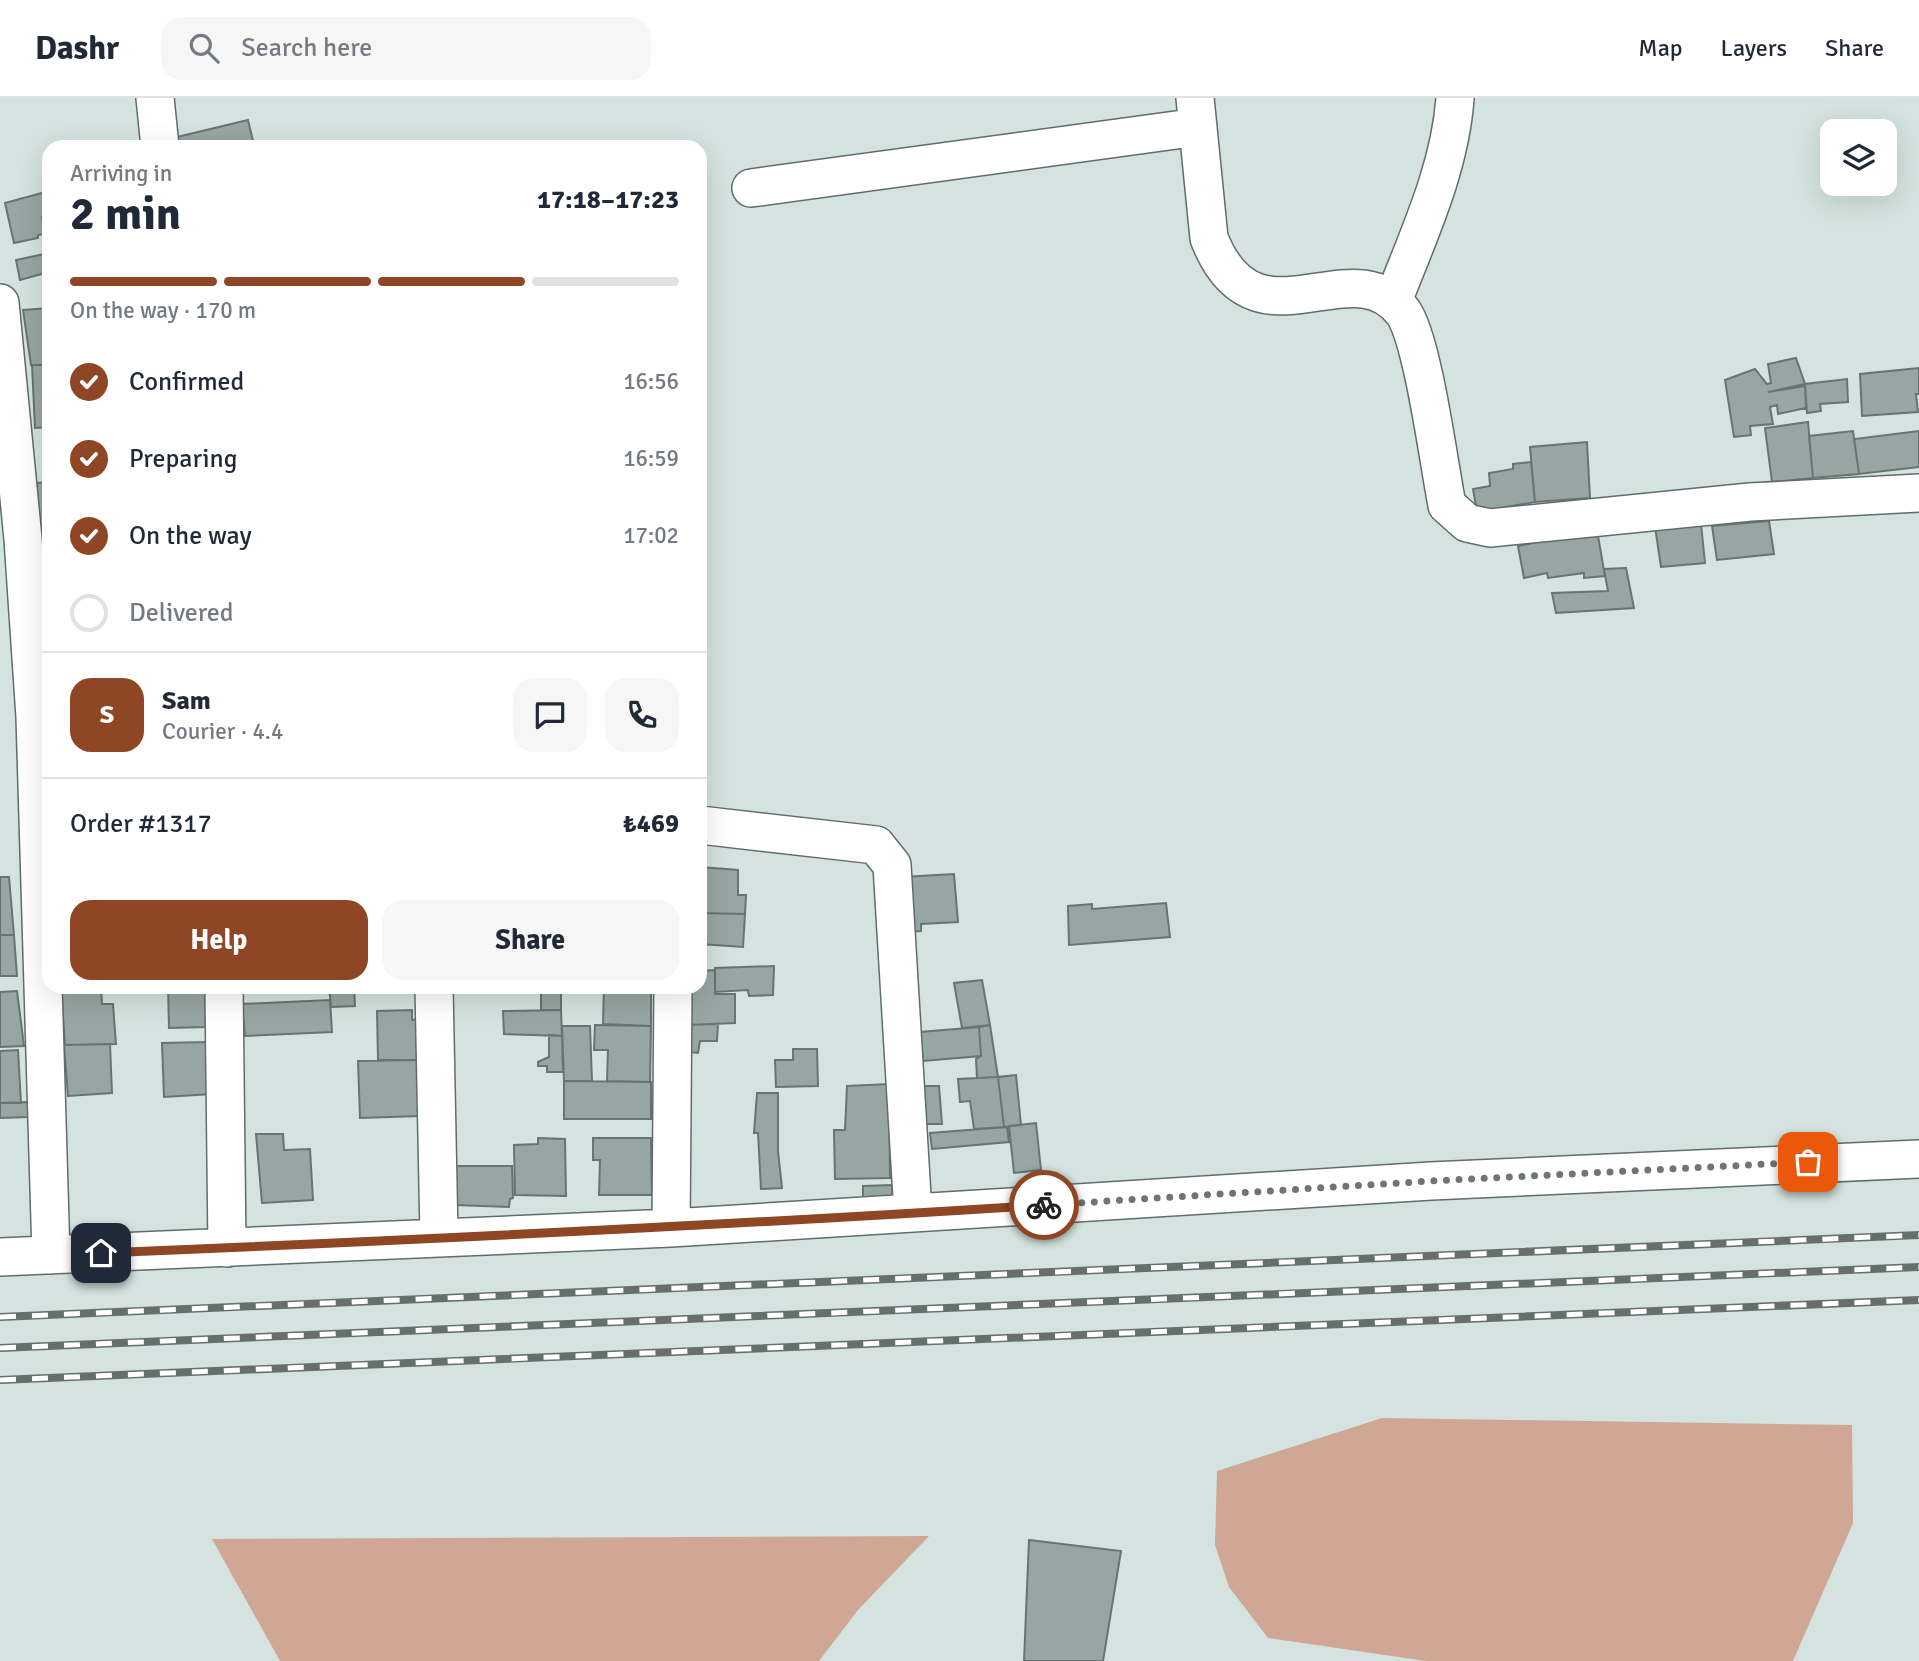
<!DOCTYPE html>
<html lang="en">
<head>
<meta charset="utf-8">
<style>
  :root { --surface:#fff; --page:#f6f6f7; --text:#1f2937; --muted:#747a83; --line:#e0e1e3; --accent:#8e4625 }
  body { margin:0; font-family:Signika,sans-serif; background:var(--page); color:var(--text); height:100vh; display:flex; flex-direction:column; font-size:26px; white-space:nowrap }
  * { box-sizing:border-box; margin:0 }
  p { font-size:23px; color:var(--muted) }
  .icon { flex:none; width:38px; height:38px; fill:none; stroke:currentColor; stroke-width:2; stroke-linecap:round; stroke-linejoin:round }
  .map { position:relative; flex:1; overflow:hidden }
  .sheet { position:absolute; left:42px; top:42px; width:665px; height:854px; display:flex; flex-direction:column; background:var(--surface); border-radius:21px; box-shadow:0 7px 28px #0002 }
  .sheet>* { flex:none }
  .fabs { position:absolute; left:1820px; top:21px; display:grid; gap:14px }
  .fabs a { display:grid; place-items:center; width:77px; height:77px; border-radius:14px; background:var(--surface); box-shadow:0 7px 28px #0002; font-size:35px }
  .pin { position:absolute; display:grid; place-items:center; width:60px; height:60px; color:#fff; margin:-30px; border-radius:14px; box-shadow:0 4px 10px #0006 }
  .courier { position:absolute; display:grid; place-items:center; width:70px; height:70px; margin:-35px; border:5px solid #8e4625; border-radius:50%; background:#fff; color:#222; box-shadow:0 2px 9px #0007 }
  .overview em { font-style:normal; font-weight:800 }
  .overview div { display:flex; flex-direction:column-reverse }
  .overview { display:flex; align-items:center; justify-content:space-between; height:119px; padding:0 28px }
  h1 { font-size:46px; font-weight:800; line-height:52px }
  .bar { display:grid; grid-template-columns:repeat(4,1fr); gap:10px 7px; align-content:center; height:84px; padding:0 28px }
  .bar i { height:9px; border-radius:5px; background:var(--line) }
  .bar .selected { background:var(--accent) }
  .bar p { grid-column:span 4 }
  .line { display:flex; align-items:center; gap:18px; padding:0 28px; border-top:2px solid var(--line) }
  .line div { flex:1 }
  .round { display:grid; place-items:center; flex:none; width:74px; height:74px; border-radius:21px; background:var(--page) }
  ol { padding:0 28px; list-style:none }
  li { display:flex; align-items:center; gap:21px; height:77px }
  li p { margin-inline-start:auto }
  li .icon { padding:7px; border-radius:50%; background:var(--accent); color:#fff; stroke-width:4 }
  li:last-child { color:var(--muted) }
  li i { width:38px; height:38px; border:4px solid var(--line); border-radius:50% }
  .cta { display:flex; gap:14px; margin-top:auto; padding:14px 28px }
  .cta a { flex:1; height:80px; border-radius:21px; background:var(--accent); color:#fff; font-size:28px; font-weight:800; line-height:80px; text-align:center }
  .cta a+a { background:var(--page); color:var(--text) }
  header { display:flex; align-items:center; gap:42px; box-sizing:border-box; height:98px; padding:0 35px; background:var(--surface); border-bottom:2px solid var(--line) }
  header strong { font-size:33px }
  nav { display:flex; gap:38px; margin-inline-start:auto; font-size:24px }
  .search { width:490px; height:63px; background:var(--page); display:flex; align-items:center; gap:18px; box-sizing:border-box; padding:0 24px; border-radius:21px; color:var(--muted); font-size:26px }
  .map>svg:first-child { display:block }
  .green { fill:#d0a694 }
  .building { fill:#98a6a3; stroke:#677471; stroke-width:2 }
  .lines { fill:none; stroke-linecap:round; stroke-linejoin:round }
  .minor-casing { stroke:#606d6a; stroke-width:40 }
  .minor { stroke:#fff; stroke-width:37 }
  .rail-casing { stroke:#666f6c; stroke-width:8 }
  .rail { stroke:#fff; stroke-width:5; stroke-dasharray:16; stroke-linecap:butt }
  .done { stroke:#6d7673; stroke-width:7; stroke-dasharray:0 12.6 }
  .route { stroke:#8e4625; stroke-width:9 }
</style>
</head>
<body>
<header>
<strong>Dashr</strong>
<div class="search"><svg class="icon" aria-label="search" viewBox="0 0 24 24"><circle cx="10" cy="10" r="6"/><path d="M15 15l6 6"/></svg>Search here</div>
<nav><a>Map</a><a>Layers</a><a>Share</a></nav>
</header>
<div class="map">
<svg width="1919" height="1563" viewBox="0 0 1919 1563">
  <rect width="100%" height="100%" fill="#d4e3df"/>
  <!-- green -->
  <path class="green" d="M1382,1320L1852,1327L1853,1425L1793,1563H1426L1268,1540L1229,1489L1215,1447L1217,1373Z
    M929,1438L858,1512L819,1563H280L212,1441Z"/>
  <!-- building -->
  <path class="building" d="M248,22L253,43L227,49H179L177,39Z
    M253,43L254,49H227Z
    M49,93V117L42,119L45,136L38,137V140L14,145L5,105Z
    M49,117V135L45,136L42,119Z
    M49,155V174L20,182L16,162Z
    M49,210V267H31L23,212Z
    M1796,260L1805,286L1768,294L1805,288L1806,310L1778,316L1777,307L1770,309L1773,326L1750,328L1751,337L1734,339L1725,282L1755,271L1767,286L1771,285L1768,266Z
    M32,267H49V329L35,330Z
    M1919,270V296H1916L1918,314L1862,318L1860,276Z
    M1847,281L1848,304L1820,306L1821,313L1807,315L1805,286Z
    M1808,324L1813,380L1772,384L1765,330Z
    M1853,333L1859,376L1813,380L1809,338Z
    M1919,333V369L1859,376L1854,341Z
    M1587,344L1590,400L1535,404L1530,349Z
    M1531,364L1535,404L1477,414L1473,391L1490,388L1489,375L1513,371V366Z
    M49,384V430H37V385Z
    M1769,423L1774,456L1717,462L1712,428Z
    M1701,426L1705,465L1661,469L1655,429Z
    M1597,432L1605,478L1584,480V475L1548,480L1547,475L1524,480L1518,448Z
    M1626,470L1634,510L1556,515L1552,495L1608,493L1604,471Z
    M49,497V552L42,553L35,498Z
    M700,769L738,772V797H746L745,816L700,815Z
    M954,776L958,824L921,826V833L909,834L903,779Z
    M0,779H9L14,837H0Z
    M1166,805L1170,839L1069,847L1068,808L1092,806V811Z
    M700,815L745,816L743,849L700,846Z
    M0,837H14L17,878H0Z
    M774,868L773,897L749,898L748,892L715,894V870Z
    M715,872V896H735V925L686,927L685,889H700V873Z
    M982,882L990,927L962,930L954,885Z
    M101,889L102,906H113L116,946L65,947L61,891Z
    M168,889H205L206,929L169,930Z
    M329,889H354L355,908L331,909Z
    M541,889H561V912H541Z
    M604,889H651V928L603,926Z
    M17,893L24,948L0,949V894Z
    M330,902L332,934L245,938L242,906Z
    M412,912V922L418,921L419,962H378L377,913Z
    M561,912L562,938L504,936L503,913Z
    M718,926L717,943H700L698,955L680,953L686,927Z
    M595,927L651,928L650,984L607,983L608,952H594Z
    M990,927L998,979L977,980L976,961L981,958L979,929Z
    M562,928H590L592,983H564Z
    M979,929L981,958L923,963L920,934Z
    M549,937L562,938L563,974H547V968H538V964L549,959Z
    M208,944L212,996L164,999L162,945Z
    M110,946L112,995L68,998L64,947Z
    M793,951H817L818,988L776,989L775,962H793Z
    M18,952L21,1005H0V953Z
    M419,962L421,1018L360,1020L358,963Z
    M1016,977L1021,1027L1004,1029L998,979Z
    M998,979L1004,1029L974,1031L970,1003L960,1004L958,981Z
    M564,983L651,984V1021H564Z
    M889,986L890,1080L835,1081L834,1032H845L847,988Z
    M922,988H939L942,1026H925Z
    M757,995H778V1053L782,1090L761,1091L758,1035H754Z
    M28,1004V1019L0,1020V1005Z
    M1036,1025L1041,1072L1014,1075L1009,1028Z
    M1007,1029L1009,1044L932,1051L930,1035Z
    M256,1036H283L284,1052L310,1051L313,1102L262,1105Z
    M538,1040L565,1041L566,1098L515,1097L514,1047L538,1046Z
    M593,1040H651L652,1097H599L600,1062H593Z
    M454,1068H512L513,1100L510,1101L509,1109L455,1107Z
    M892,1087V1106L863,1107V1088Z
    M1029,1442L1121,1453L1103,1563H1024Z"/>
  <g class="lines">
    <defs>
      <path id="minor" d="M155,0L160,49
        M1195,0L1209,140C1255,259 1352,146 1403,214C1423,242 1439,367 1447,407L1467,425L1490,430L1750,404L1919,395
        M751,90L1198,29
        M1393,203C1418,138 1450,71 1455,0
        M0,205L23,441L35,619L51,1157
        M700,727L876,747L892,767L913,1115
        M224,889L227,1150
        M434,889L439,1138
        M671,1130L673,889
        M0,1159L671,1130L1431,1083L1919,1061"/>
    </defs>
    <!-- minor casing -->
    <use href="#minor" class="minor-casing"/>
    <!-- minor -->
    <use href="#minor" class="minor"/>
    <defs>
      <path id="rail" d="M0,1219L1919,1137
        M0,1250L1919,1169
        M0,1282L1919,1202"/>
    </defs>
    <!-- rail casing -->
    <use href="#rail" class="rail-casing"/>
    <!-- rail -->
    <use href="#rail" class="rail"/>
  </g>
  <g class="lines">
    <!-- done -->
    <path class="done" d="M1044,1107L1431,1083L1808,1064"/>
    <!-- route -->
    <path class="route" d="M101,1155C416,1142 730,1127 1044,1107"/>
  </g>
</svg>
<div class="fabs">
<a><svg class="icon" aria-label="layers" viewBox="0 0 24 24"><path d="M12 4l9 5-9 5-9-5zM3 14l9 5 9-5"/></svg></a>
</div>
<div class="pin" style="left:1808px;top:1064px;background:#ea580c"><svg class="icon" aria-label="bag" viewBox="0 0 24 24"><path d="M5 8h14l-1 12H6zM9 8a3 3 0 0 1 6 0"/></svg></div>
<div class="pin" style="left:101px;top:1155px;background:#1f2937"><svg class="icon" aria-label="home" viewBox="0 0 24 24"><path d="M3 11l9-7 9 7M6 9v11h12V9"/></svg></div>
<div class="courier" style="left:1044px;top:1107px"><svg class="icon" aria-label="bike" viewBox="0 0 24 24"><circle cx="6" cy="16" r="4"/><circle cx="18" cy="16" r="4"/><path d="M6 16l4-8h5l3 8M10 8l3 8H6M13 5h3"/></svg></div>
<section class="sheet">
<div class="overview"><div><h1>2 min</h1><p>Arriving in</p></div><em>17:18–17:23</em></div>
<div class="bar"><i class="selected"></i><i class="selected"></i><i class="selected"></i><i></i><p>On the way · 170 m</p></div>
<ol>
<li><svg class="icon" aria-label="check" viewBox="0 0 24 24"><path d="M5 12l5 5 9-10"/></svg>Confirmed<p>16:56</p></li>
<li><svg class="icon" aria-label="check" viewBox="0 0 24 24"><path d="M5 12l5 5 9-10"/></svg>Preparing<p>16:59</p></li>
<li><svg class="icon" aria-label="check" viewBox="0 0 24 24"><path d="M5 12l5 5 9-10"/></svg>On the way<p>17:02</p></li>
<li><i></i>Delivered</li>
</ol>
<div class="line" style="height:126px"><b class="round" style="background:var(--accent);color:#fff">S</b><div><b>Sam</b><p>Courier · 4.4</p></div><a class="round"><svg class="icon" aria-label="chat" viewBox="0 0 24 24"><path d="M4 5h16v11H9l-5 4z"/></svg></a><a class="round"><svg class="icon" aria-label="phone" viewBox="0 0 24 24"><path d="M5 4h4l2 5-3 2q2 4 5 5l2-3 5 2v4C11 20 4 13 5 4z"/></svg></a></div>
<div class="line" style="height:91px"><div>Order #1317</div><b>₺469</b></div>
<div class="cta"><a>Help</a><a>Share</a></div>
</section>
</div>
</body>
</html>
